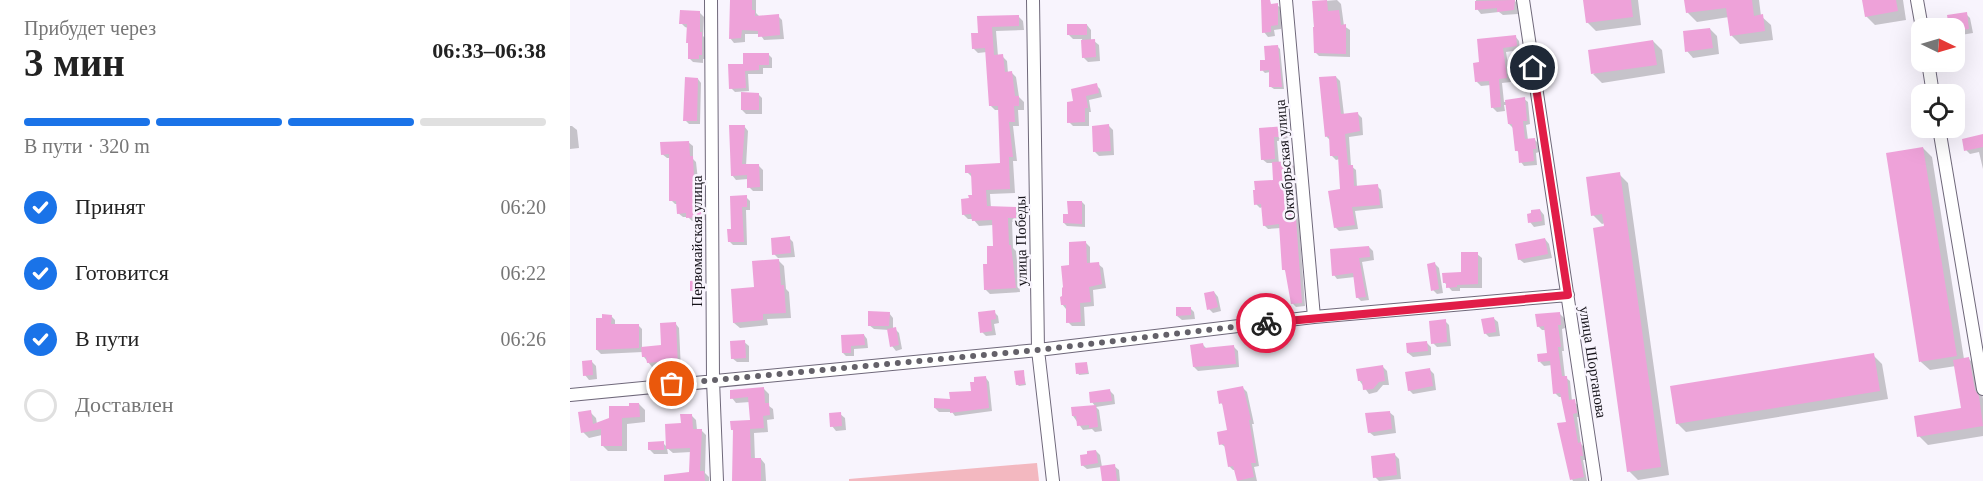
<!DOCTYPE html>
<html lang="ru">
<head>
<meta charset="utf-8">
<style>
  :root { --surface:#fff; --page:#f6f6f6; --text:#222; --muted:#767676; --line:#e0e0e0; --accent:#1a73e8 }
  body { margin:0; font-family:"Times New Roman",serif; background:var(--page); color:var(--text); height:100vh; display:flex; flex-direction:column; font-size:22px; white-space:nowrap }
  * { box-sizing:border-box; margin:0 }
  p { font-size:20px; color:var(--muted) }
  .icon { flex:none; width:33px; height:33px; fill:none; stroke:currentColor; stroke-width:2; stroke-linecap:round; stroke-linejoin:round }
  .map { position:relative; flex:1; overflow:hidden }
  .side { display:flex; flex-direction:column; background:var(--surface); width:570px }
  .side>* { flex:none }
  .needle { width:39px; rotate:95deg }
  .tools { position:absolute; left:1341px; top:18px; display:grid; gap:12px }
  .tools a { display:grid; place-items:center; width:54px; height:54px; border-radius:12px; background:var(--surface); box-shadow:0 6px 24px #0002; font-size:30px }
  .pin { position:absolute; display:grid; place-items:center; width:51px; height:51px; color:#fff; margin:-26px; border:3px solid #fff; border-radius:50%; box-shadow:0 2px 6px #0007 }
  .courier { position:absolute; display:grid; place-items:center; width:60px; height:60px; margin:-30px; border:4px solid #e11d48; border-radius:50%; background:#fff; color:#222; box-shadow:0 2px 8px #0007 }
  .headline em { font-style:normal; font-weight:700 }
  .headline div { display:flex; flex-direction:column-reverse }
  .headline { display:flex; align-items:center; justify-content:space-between; height:102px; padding:0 24px }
  h1 { font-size:39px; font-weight:700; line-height:45px }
  .bar { display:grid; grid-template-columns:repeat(4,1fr); gap:9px 6px; align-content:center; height:72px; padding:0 24px }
  .bar i { height:8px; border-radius:4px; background:var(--line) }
  .bar .current { background:var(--accent) }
  .bar p { grid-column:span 4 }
  ol { padding:0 24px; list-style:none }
  li { display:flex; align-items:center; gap:18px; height:66px }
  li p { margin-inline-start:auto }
  li .icon { padding:6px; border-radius:50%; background:var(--accent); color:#fff; stroke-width:4 }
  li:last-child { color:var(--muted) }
  li i { width:33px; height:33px; border:3px solid var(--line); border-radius:50% }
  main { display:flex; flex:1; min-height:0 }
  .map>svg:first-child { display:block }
  .green { fill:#f3b8c0 }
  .shadow { fill:#0003 }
  .building { fill:#eea2d9 }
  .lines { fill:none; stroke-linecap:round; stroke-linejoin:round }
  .minor-casing { stroke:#6f687a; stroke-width:14 }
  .minor { stroke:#fff; stroke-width:12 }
  .done { stroke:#646169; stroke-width:6; stroke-dasharray:0 10.8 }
  .route { stroke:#e11d48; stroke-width:8 }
  .labels { text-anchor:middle; stroke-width:5; stroke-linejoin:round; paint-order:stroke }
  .street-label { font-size:15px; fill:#151219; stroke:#f8f4fd }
</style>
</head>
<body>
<main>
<section class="side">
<div class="headline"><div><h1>3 мин</h1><p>Прибудет через</p></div><em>06:33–06:38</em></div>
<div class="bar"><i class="current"></i><i class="current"></i><i class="current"></i><i></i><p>В пути · 320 m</p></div>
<ol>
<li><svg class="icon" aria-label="check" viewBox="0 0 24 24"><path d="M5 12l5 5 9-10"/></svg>Принят<p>06:20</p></li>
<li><svg class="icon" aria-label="check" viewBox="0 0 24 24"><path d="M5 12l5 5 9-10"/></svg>Готовится<p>06:22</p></li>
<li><svg class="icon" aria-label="check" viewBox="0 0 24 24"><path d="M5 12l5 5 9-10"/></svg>В пути<p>06:26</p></li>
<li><i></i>Доставлен</li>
</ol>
</section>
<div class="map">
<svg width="1413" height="481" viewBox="0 0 1413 481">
  <rect width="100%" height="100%" fill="#f8f4fd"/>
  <!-- green -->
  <path class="green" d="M467,463L469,481H279V479Z"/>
  <!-- shadow -->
  <path class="shadow" d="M161,0H186V13L189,16H208L212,20L214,39L194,40L190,34H175V42L164,43L160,38Z
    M767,0L771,4L774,26L780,30V57L749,56L745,52L743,2Z
    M906,0H944L947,3L948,14L933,15L929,12L911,14L907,9Z
    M1014,0H1068L1071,25L1026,31L1017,22Z
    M1116,0H1189L1191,16L1201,25L1203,40L1170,44L1162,36L1159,17L1127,22L1118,13Z
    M1293,0H1333L1336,20L1305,25L1296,16Z
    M707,5L712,9L711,29L704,30L705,36L698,37L694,32Z
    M130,13L134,17L133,36L135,38V59H133V63L123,62L119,58L118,28L115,27L111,23Z
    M1396,14L1400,18L1403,33L1385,36L1384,28H1381L1379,17Z
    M448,16L453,21L454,30L426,31L428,56H432L437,61L438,73L441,72L446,77L449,97L454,102V110H448L449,126H443L447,161H443L445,193L420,194L421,208H446L450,213V222H442L443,248L446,251L450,292L420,294L415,289L425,247L423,225L409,226L403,219H398L393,214L400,199L404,196L402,177L397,172L431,165L429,110H425L420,105L417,52L408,53L403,48L410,34L409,18Z
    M517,25L521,30V41H524L529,45L530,61L518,62L514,58L512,39H503L499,35Z
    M1140,29L1147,36L1149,54L1123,58L1117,51Z
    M945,36L949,41L950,50L936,52L941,82L932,83L934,102L954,99L958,102L960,124L956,125L958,140H965L969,144V152L966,153L967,165L954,166L951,162L950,153L946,150L943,128L939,124L937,105H934L935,111L927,112L923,108L921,85L911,86L907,82L911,63Z
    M1083,41L1092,50L1095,73L1032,83L1023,74Z
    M707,46L710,49L714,89H704L701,87L700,72L695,73L692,70Z
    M198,54L202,58V68H193V74H178L179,91L165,92L161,88L175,65Z
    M766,77L770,81L774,115L788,114L792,118L793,135L779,137L781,166L786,170L787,187L807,186L811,190L813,208L785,211L788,229L769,231L765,227L772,191L770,159L766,160L762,156L761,141L756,136Z
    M128,79L131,83L130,124H119L115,120Z
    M526,85L530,89L532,97L519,100L521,112H519V126H503L499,122L505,102Z
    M188,94L192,98V114H176L172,110Z
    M0,126H2L7,130L9,148L0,149Z
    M174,126L178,131L176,166L188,165L193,170V191H183L179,187L178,179L166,180L162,175Z
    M539,126L543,130L544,155L529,156L525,152Z
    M715,128L719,132V141H707L709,164L721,163L725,167L735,306L726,307L722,303L717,273L714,269L711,228L698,229L694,225L692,207L690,208L686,204L704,181V163H697L692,159L691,129Z
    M1413,136V169L1409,152L1400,154L1396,150Z
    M118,142L123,146V159L126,162L128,180L134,184L136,220L122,221L118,217H113L108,213V204H105L101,200L100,158H97L92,154Z
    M1353,148L1362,157L1394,359H1399L1408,368L1413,399V436L1358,445L1349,436L1393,409L1386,366L1360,370L1351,362Z
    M1049,174L1058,183L1099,475L1068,480L1059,471L1035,223L1032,224L1023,215Z
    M161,197H176L180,201V210H176L177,245H163L159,241L162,231Z
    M512,202L515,205V227L497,226L494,223Z
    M970,210L974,215L975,225L964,227L960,222Z
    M219,238L223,242L225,257L208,258L204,254Z
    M975,239L979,244L982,258L954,263L949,259Z
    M516,243L520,247V264H528L533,268L536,288L523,290L524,306L514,307L515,326H502L498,322L496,309L492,304L501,267Z
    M799,247L803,251L804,260L792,262L799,300L791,301L787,297L785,277L767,279L764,275Z
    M907,254L912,258V288H890V291H882L875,283L892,273Z
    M208,260L214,266L216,289L219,292L221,318L197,319L198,325L170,328L164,323L185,288Z
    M865,264L869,268L873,293L867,294L863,290Z
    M133,282L134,292H123L122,290Z
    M644,292L648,297L651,311L643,313L639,309Z
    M620,308L624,312L625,319L612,320L607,316Z
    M424,312L428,316L429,323L424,324L426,335L416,336L412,332Z
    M319,313L323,318V329H325L329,333L332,349L326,351L322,346L319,330L304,329L299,325Z
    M990,314L994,318L995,328L992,329L994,351H992L995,377L1000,381L1002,401L1008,405L1010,417H1007L1011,444L1015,448L1016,460H1013L1017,481H1003L1002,479L998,423L993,397H989L985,393L982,365L974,366L970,362L979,354L976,330H972L968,326Z
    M41,316L45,320V325H68L72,329V349L93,347L105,323L109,328L111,370L105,371L100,365L82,367L74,357L73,352L31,354L27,350Z
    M923,318L928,322L930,336L919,337L915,333Z
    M875,321L879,325L881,346L867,347L863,343Z
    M294,335L297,339L298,348L284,349V356H276L273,353V336Z
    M174,342L179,346V362H167L162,358Z
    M856,342L861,347V355L843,357L838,353Z
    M633,345L637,349L663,346L668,351L669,367L628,371L624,367Z
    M1303,355L1312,364L1318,399L1116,432L1107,423Z
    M22,362L26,366L27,379L19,380L15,375Z
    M517,364L519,374L509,375L508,373Z
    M813,367L817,371L819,385H813L807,392L799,394L789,380Z
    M860,370L864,374L866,390L843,394L839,390Z
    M453,371L456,385L449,386L447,384Z
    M416,378L419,382L422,411L385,416L382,412H369L365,408L403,393Z
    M673,388L677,392L684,424H682L689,466L684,467L687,481H668L666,470H663L659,466L657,448L651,444L659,431L654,406L651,403Z
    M194,389L199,394V406L203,409L204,419L197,420L198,432L184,433L185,460L191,459L195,464L196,481H164V432L162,429L182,422L180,402L166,403L162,398Z
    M540,391L544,395L545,404L526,407L529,410L532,431L525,432L522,429L513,430L503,416L525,406L522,402Z
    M69,404L75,410V422L57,424V451H38L33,446L32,435L19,438L13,432L20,412L26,418L27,424L40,419Z
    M819,412L824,416L826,433L804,436L799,432Z
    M270,414L275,418L276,430L266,431L262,426Z
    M121,415L126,420L127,430H131L136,435L135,473L139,477V481H100L121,474V452L103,453L97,448L98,454H84L80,450L93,443L98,448L112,425Z
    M526,451L530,455L532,467L544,466L549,470L550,481H533L531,467L517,469L512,465Z
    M825,455L829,459L831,479L809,481L805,477Z"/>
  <!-- building -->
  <path class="building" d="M160,0H182V10H185V16L209,14L210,35L188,37V31L172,30L171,38L159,39Z
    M691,0H700L701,4L708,3V25L701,26V32L692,33Z
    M757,0L758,11L769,10L771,25L776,24V54L744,53L743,27H744L742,1Z
    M943,0H945L944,10L927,12V8L905,10V1Z
    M1013,0H1061L1063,17L1016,23Z
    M1114,0H1182L1184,16L1193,14L1195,31L1160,36L1156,8L1116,13Z
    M1292,0H1326L1328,11L1295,17Z
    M110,10L130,11V32H132V55H129V59H118V43H116L117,24H109Z
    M1397,12L1399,29L1384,31V28H1379L1377,15Z
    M449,15V26L422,27L424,55L433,54L435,72L442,71L445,96H449V106H444L445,122H439L443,157H439L440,189L416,190L417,206L446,207V218H438L439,245H441L446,288L414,290L413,264H417V246H423L422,220L402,221L401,214L392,215L391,199L399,198L398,195H402L401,173H395V165L430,163L428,106H419L415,48L402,49L401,33H408L407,16Z
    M497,24H517V35H497Z
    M1140,28L1143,48L1115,52L1113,31Z
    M946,35L947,46L933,48L937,78L929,79L931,107L921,108L919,81L905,82L903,63L909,62L907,39Z
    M525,39L526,57L512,58L511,40Z
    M1083,40L1087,65L1021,74L1018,50Z
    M708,45L712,87H699V70L690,71V60H695L694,46Z
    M173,53H199V65H189V70L175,71L176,88L159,89L158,64H173Z
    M766,76L771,114L788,112L790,131L775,134L778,165H783L784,186L808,184L810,205L782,207L785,225L764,228L758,191L770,189L768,156H760L759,136L755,137L749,77Z
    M115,77L128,78L127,121H113Z
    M527,83L529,93L516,96L518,108H515V122L497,123V102L503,101L501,89Z
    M171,92L189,93V110H171Z
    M955,97L957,121H953L955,139L965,138L966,149H963L964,161L949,163L948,151H945L942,124H938L935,100Z
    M539,124L541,151L523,152L522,126Z
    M159,125H175L172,164H189L190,187L177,188V175L161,176Z
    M715,126L716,137H704L705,159L691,160L689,128Z
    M1413,134V147L1394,151L1392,139Z
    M119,141L120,156H123L124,178H130L132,217L116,218V213L107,214L106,201H99V154L91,155L90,142Z
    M1353,147L1387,356L1349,362L1316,153Z
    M722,161L732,303L721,304L715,270H712L709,224L693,226L691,204L684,205L683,190H685L684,181L703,180L702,162Z
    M1050,172L1091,467L1057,472L1023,228L1034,226L1032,214L1021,216L1016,177Z
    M177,195V207H172L174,242H158L157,229H161L160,196Z
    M497,201H512V224L493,223V214H498Z
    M970,209L972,221L958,223L957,214L961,213V210Z
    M220,236L221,253L202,255L201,238Z
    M975,238L978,254L948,260L945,244Z
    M516,241L517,263L529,262L532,284L519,287L521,302L510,303L511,322L496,323V305H491L490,297L492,296V288L493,287L491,266L499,265V242Z
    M799,246L800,257L789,258L796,297L786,298L783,273L762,276L760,249Z
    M891,252H908V284L887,285V287L876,288V283H873L872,273L891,272Z
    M209,259L211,285H214L216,313L193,314V320L163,323L161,289L184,287L182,261Z
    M865,262L869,289L861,291L857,264Z
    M133,280V290L120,291V281Z
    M644,291L648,307L637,310L634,293Z
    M606,307H621V315L606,316Z
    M425,310L426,319L421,320L422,331L410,333L408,312Z
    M298,311L320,312L319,326H298Z
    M990,312L991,325H988L991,347H988L992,376H997L999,400L1005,399L1007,413L1003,414L1008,443L1011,442L1013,456H1010L1014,477L1000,480L987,423L996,422L990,393L983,394L980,361L968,362L967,354L977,353L974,326L967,327L965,314Z
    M32,314L42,315L41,324H69V348L26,350V318H32Z
    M924,317L926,332L914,334L911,319Z
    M876,319L877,342L861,344L859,321Z
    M106,322L108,367H99V361L77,363L76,357H72L71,347L91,345L90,323Z
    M326,327L329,345L320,347L317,329Z
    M294,334L295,345L281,346V353H272L271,335Z
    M175,340L176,358L161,359L160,341Z
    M857,341L858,351L837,353L836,343Z
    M633,343L634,348L664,345L666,364L623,367L620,345Z
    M1304,353L1310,391L1106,424L1100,386Z
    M1399,357L1405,390L1409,396L1413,426L1347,437L1344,416L1391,408L1383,360Z
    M22,360L23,375L13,376L12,361Z
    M517,362L518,373L506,374L505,363Z
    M813,365L815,381L809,382L803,389L793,390L792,381H788L786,369Z
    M860,368L863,386L838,391L835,372Z
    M454,370L455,384L446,385L444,371Z
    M416,376L419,408L380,413V409L364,408V398L380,399L379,392L401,391L400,382H404V377Z
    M673,386L681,420H679L686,463H681L684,477L667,481L663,466L658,467L654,444L649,445L647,432L657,430L652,403L649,404L647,391Z
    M194,387L195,403H199L200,415L193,416L194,428L180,429L181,458H191V481H162L163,430H161L160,421L180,420L178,397L160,399V390Z
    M540,389L542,401L520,403L519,392Z
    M59,403H69L70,417L52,418V446H31V429L11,433L8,412L21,410L23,424L39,418V406H59Z
    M526,405L528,427L519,428V425L507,426L506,416H502L501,407Z
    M820,411L822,429L798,433L795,413Z
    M271,412L272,426L260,427L259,413Z
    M110,414H122L123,429H132L130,471H134L135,481H94V475L119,472L120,448L96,449L95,424L111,423Z
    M94,441V450H78V442Z
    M526,450L528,463L511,466L510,455L517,454V451Z
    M825,453L827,475L803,478L801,456Z
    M545,464L547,481H532L530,466Z"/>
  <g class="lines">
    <defs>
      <path id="minor" d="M141,0L143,380L147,481
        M463,0L468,350L483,481
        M716,0L744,317
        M953,0L1025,479
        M1347,0L1352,28
        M1358,62L1363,94
        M1369,128L1413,389
        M0,395L468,350L744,317L998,295"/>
    </defs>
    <!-- minor casing -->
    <use href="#minor" class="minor-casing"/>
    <!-- minor -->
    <use href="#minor" class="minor"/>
  </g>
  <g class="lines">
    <!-- done -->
    <path class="done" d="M102,384L468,350L696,323"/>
    <!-- route -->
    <path class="route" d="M696,323L998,295L963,68"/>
  </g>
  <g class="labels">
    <!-- street labels -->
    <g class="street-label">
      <text transform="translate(715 160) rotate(-95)" y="5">Октябрьская улица</text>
      <text transform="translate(127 241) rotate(-90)" y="5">Первомайская улица</text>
      <text transform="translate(451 241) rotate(-91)" y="5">улица Победы</text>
      <text transform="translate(1023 362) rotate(81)" y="5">улица Шортанова</text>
    </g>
  </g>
</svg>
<div class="tools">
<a><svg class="needle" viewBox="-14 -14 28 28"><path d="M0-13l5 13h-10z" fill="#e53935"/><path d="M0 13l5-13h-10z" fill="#767676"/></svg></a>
<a><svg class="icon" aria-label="locate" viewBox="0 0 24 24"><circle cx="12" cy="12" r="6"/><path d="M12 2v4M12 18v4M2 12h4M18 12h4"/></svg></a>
</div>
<div class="pin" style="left:102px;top:384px;background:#ea580c"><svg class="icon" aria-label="bag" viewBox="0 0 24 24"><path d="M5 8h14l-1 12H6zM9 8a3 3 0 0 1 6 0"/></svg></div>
<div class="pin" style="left:963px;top:68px;background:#1f2937"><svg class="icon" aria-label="home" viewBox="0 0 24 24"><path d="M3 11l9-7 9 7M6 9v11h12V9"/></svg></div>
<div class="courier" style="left:696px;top:323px"><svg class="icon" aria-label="bike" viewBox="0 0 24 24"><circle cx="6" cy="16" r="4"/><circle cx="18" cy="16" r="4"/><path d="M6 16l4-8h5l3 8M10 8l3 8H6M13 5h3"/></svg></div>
</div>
</main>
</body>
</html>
